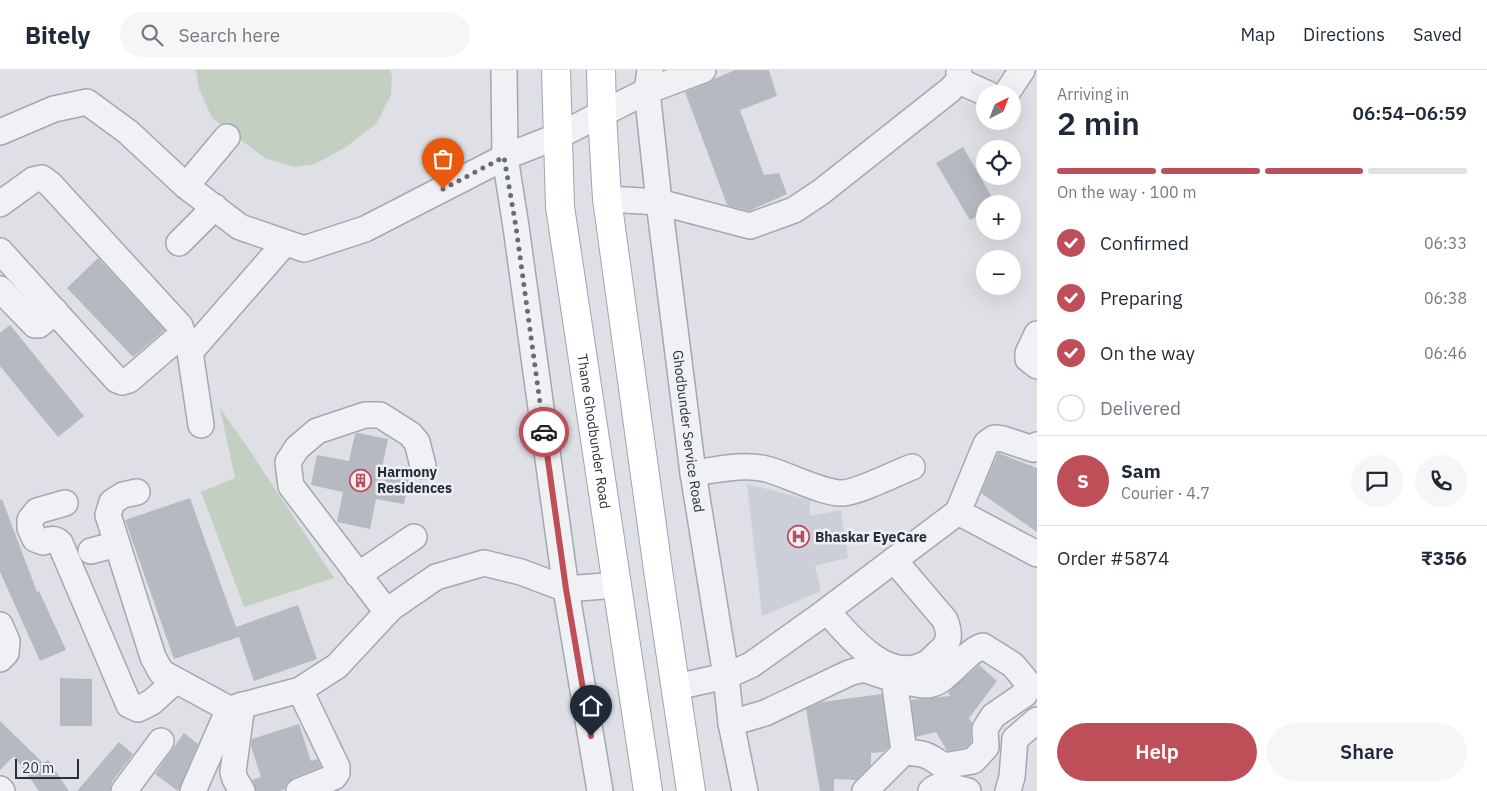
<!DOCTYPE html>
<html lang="en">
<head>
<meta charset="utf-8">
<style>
  :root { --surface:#fff; --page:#f6f6f7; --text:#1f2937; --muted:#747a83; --line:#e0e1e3; --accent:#be4f59 }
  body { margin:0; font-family:"IBM Plex Sans",sans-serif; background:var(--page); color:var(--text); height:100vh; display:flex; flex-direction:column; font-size:19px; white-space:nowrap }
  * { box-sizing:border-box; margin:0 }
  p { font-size:16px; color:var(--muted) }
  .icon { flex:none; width:28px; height:28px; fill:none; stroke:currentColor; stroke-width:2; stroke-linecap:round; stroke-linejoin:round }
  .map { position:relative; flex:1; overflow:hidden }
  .drawer { display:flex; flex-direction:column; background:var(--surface); width:450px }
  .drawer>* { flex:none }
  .needle { width:32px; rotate:42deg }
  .buttons { position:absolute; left:976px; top:15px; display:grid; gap:10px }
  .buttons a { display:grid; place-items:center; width:45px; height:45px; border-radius:50%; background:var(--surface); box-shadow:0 5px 20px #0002; font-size:25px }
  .scale { position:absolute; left:15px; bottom:12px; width:64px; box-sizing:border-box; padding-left:5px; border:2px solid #292e3b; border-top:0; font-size:14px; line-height:18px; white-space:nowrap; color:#292e3b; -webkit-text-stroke:4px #edeff4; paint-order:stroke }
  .pin { position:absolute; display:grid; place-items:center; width:42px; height:42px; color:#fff; margin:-51px -21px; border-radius:50% 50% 50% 0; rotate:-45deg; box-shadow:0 0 5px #0007 }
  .pin .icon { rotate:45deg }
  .courier { position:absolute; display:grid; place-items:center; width:50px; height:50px; margin:-25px; border:4px solid #be4f59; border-radius:50%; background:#fff; color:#222; box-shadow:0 1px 6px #0007 }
  .headline em { font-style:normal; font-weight:600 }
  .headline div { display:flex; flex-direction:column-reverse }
  .headline { display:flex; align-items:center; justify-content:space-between; height:85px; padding:0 20px }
  h1 { font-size:32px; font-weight:600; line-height:38px }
  .bar { display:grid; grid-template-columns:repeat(4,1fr); gap:8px 5px; align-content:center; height:60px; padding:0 20px }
  .bar i { height:6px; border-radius:4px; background:var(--line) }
  .bar .on { background:var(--accent) }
  .bar p { grid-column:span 4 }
  .line { display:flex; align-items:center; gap:12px; padding:0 20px; border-top:1px solid var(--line) }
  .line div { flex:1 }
  .round { display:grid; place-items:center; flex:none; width:52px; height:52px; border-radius:26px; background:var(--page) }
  ol { padding:0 20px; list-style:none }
  li { display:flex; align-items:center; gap:15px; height:55px }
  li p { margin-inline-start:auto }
  li .icon { padding:5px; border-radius:50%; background:var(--accent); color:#fff; stroke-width:4 }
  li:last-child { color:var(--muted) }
  li i { width:28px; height:28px; border:2px solid var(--line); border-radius:50% }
  .button { display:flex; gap:10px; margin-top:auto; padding:10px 20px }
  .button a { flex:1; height:58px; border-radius:30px; background:var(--accent); color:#fff; font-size:20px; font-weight:600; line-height:58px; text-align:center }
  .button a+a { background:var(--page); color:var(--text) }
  header { display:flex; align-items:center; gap:30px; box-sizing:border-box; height:70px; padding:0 25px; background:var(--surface); border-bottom:1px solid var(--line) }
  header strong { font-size:24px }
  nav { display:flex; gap:28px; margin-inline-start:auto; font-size:18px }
  .search { width:350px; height:45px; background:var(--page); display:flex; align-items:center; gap:12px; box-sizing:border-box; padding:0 18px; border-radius:28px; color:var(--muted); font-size:19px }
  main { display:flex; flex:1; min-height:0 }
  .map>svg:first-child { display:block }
  .built { fill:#cccfd7 }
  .green { fill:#c3cfc0 }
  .building { fill:#b6b9c2 }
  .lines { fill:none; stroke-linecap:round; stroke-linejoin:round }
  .minor-casing { stroke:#a4a7af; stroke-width:28 }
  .major-casing { stroke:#9ea4b0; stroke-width:30 }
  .minor { stroke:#f0f1f4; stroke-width:25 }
  .major { stroke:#fff; stroke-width:28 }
  .done { stroke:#686c77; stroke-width:5; stroke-dasharray:0 9 }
  .route { stroke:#be4f59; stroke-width:6 }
  .labels { text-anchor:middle; stroke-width:5; stroke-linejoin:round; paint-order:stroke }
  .street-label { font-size:14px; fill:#292e3b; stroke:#edeff4 }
  .poi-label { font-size:14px; font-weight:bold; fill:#292e3b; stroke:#edeff4; text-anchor:start }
</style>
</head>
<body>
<header>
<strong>Bitely</strong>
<div class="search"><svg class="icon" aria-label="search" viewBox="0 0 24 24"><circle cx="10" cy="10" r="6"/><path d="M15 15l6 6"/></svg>Search here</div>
<nav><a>Map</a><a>Directions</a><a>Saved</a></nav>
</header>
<main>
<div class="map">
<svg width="1037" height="721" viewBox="0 0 1037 721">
  <rect width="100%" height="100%" fill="#dee0e6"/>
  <!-- built -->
  <path class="built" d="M747,414L810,430V446L841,440L848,488L815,496L821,521L762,546Z"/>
  <!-- green -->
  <path class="green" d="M196,0H390L392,6L391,25L377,53L346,77L315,94L294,97L265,88L212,48L199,19Z
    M220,338L248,378L334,508L244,537L201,422L235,408Z"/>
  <!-- building -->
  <path class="building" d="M735,0H769L777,26L740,40L764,105L779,103L787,124L749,141L727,135L685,22L708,13L714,9Z
    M963,77L996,134H985V141L970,150L936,93Z
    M98,188L165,260L133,287L67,218Z
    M10,255L84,346L58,367L0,296V263Z
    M358,363L388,369L382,398L410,404L404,434L376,429L370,459L337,452L343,422L311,415L317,385L349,391L355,364Z
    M998,383L1037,398V462L981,423Z
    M190,428L236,557L298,535L317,589L254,611L239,567L174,589L125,450Z
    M2,429L37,522L39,521L66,580L40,591L0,502V430Z
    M979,595L997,611L969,648L972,653L971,660V672L966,678L947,681L936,662L916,667L911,630L950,626L948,622Z
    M60,608L92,609V656H60Z
    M882,624L889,677L883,682L871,683V695L856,710L834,709V721H820L806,639L822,632Z
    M0,651L43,693L48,690L69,721H39L14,686L0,700Z
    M299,654L311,691L317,689L321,697L293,708L287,713L285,719L280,721H256L252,710L261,707L251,676L252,669Z
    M184,663L198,674L178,721L155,704Z
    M119,672L133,684L112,712L110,721H77Z"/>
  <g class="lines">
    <defs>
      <g id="minor">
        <path d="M504,0L505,87L516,157L566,519L600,721"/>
        <path id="s1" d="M650,0L647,21L659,132L693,403L726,606L731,653L745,721"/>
        <path d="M959,11L988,24"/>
        <path d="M1006,24L1022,0"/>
        <path d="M0,62L54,39L87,32L128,62L186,116L240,157L304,179L365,159L505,87L558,66L647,21L703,0"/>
        <path d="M186,116L227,67"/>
        <path d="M607,129L659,132L750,156L794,140L821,122L950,20L959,11V0"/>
        <path d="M0,134L33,110L42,108L50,114L180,256L182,262L179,267L129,310L122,312L117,310L0,181"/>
        <path d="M179,173L215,137"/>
        <path d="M0,219L35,255H39L55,241"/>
        <path d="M1037,264L1028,283V289L1037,296"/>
        <path d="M201,355L190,282L285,173"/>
        <path d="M1037,375L1033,379L1003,369L994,368L986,374L958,442L1037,484"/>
        <path d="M693,403C716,400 744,393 766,399C787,404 823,424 843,423C859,422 896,403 912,397"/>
        <path d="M137,422L123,425L112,432L108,445L153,587L161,602L229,639L300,620L337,596L391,538L436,507L484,493L521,502L566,519L617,515"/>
        <path d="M65,433L37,441L30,450V458L35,469L43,472C50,470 54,467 60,473L129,635L138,639L152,632L175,611"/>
        <path d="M91,481L117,474"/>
        <path d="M358,505L414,467"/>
        <path d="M827,541C848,565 886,613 923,595C929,593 934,587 938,583C951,573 950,563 945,550L894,490"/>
        <path d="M387,542L291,416L288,392L297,378L317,361L365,345H380L410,364L417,372L423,396"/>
        <path d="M0,555L7,571L6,583L0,589"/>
        <path d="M676,617L726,606L751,595L817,548L958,442"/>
        <path d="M731,653L765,643L849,603L863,599L893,609"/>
        <path d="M0,719L2,721"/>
        <path d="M124,721L161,671"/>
        <path d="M193,721L229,639"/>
        <path d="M242,721L235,709L233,702L242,635"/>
        <path d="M299,721L334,707L337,703V697L300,620"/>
        <path d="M865,721L904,682C922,683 928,684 943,696L973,691L986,677L985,659L993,646L1025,624L1028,613L1013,595L983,576C963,582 947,615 926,615C916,615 904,611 894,609L904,682"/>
        <path d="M931,721C940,711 957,719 968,721"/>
        <path d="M1008,721L1012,707L1015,669L1037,650"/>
      </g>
      <g id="major">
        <path id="s2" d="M556,0L560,137L648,721"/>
        <path d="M601,0L602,44L607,129L659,507L691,721"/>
      </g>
    </defs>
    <!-- minor casing -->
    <use href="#minor" class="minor-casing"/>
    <!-- major casing -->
    <use href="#major" class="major-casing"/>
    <!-- minor -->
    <use href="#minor" class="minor"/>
    <!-- major -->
    <use href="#major" class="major"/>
  </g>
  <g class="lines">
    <!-- done -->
    <path class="done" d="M443,119L504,87L516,157L544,362"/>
    <!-- route -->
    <path class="route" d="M544,362L566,519L591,666"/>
  </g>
  <!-- icons -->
  <defs>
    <symbol id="building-ring" viewBox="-11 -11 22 22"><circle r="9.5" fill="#edeff4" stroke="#be4f59" stroke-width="1.5"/><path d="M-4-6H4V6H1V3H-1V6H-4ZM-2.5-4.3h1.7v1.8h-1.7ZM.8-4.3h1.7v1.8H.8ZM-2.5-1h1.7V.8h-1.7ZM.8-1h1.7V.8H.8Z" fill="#be4f59"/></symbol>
    <symbol id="hospital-ring" viewBox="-11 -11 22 22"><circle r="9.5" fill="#edeff4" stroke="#be4f59" stroke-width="1.5"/><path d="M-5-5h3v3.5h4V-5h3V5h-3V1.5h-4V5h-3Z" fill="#be4f59"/></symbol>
  </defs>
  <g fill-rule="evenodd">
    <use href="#building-ring" x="348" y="398" width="25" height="25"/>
    <use href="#hospital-ring" x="786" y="454" width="25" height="25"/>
  </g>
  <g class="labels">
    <!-- street labels -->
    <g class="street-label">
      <text dy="5" stroke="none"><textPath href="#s2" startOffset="364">Thane Ghodbunder Road</textPath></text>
      <text dy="5" stroke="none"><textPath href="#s1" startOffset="364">Ghodbunder Service Road</textPath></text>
    </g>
    <!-- poi labels -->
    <g class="poi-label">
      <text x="377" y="407">Harmony<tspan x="377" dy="16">Residences</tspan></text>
      <text x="815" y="472">Bhaskar EyeCare</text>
    </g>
  </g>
</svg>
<div class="buttons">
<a><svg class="needle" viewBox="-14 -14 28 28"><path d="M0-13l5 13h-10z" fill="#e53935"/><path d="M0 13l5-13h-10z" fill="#747a83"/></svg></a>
<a><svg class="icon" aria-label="locate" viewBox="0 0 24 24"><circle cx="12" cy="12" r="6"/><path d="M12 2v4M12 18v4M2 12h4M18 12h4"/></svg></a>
<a>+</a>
<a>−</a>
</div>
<div class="scale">20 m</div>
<div class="pin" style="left:443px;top:119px;background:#ea580c"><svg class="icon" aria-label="bag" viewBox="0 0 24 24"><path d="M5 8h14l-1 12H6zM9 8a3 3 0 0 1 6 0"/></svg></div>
<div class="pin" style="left:591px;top:666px;background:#1f2937"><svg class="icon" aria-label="home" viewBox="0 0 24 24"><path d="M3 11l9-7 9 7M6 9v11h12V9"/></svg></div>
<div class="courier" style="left:544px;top:362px"><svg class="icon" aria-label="car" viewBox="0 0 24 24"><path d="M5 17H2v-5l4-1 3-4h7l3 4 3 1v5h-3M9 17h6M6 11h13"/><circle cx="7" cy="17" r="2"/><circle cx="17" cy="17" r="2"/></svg></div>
</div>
<section class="drawer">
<div class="headline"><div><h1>2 min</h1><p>Arriving in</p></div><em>06:54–06:59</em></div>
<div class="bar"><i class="on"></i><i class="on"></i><i class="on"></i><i></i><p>On the way · 100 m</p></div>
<ol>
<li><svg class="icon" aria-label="check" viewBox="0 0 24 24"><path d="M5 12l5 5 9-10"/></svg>Confirmed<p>06:33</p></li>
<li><svg class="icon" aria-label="check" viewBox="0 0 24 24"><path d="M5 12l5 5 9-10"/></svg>Preparing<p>06:38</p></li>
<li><svg class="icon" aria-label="check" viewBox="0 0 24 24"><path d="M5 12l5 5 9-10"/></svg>On the way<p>06:46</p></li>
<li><i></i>Delivered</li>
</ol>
<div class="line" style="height:90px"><b class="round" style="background:var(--accent);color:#fff">S</b><div><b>Sam</b><p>Courier · 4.7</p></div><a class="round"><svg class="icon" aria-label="chat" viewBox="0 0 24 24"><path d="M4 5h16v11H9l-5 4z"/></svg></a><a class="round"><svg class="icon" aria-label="phone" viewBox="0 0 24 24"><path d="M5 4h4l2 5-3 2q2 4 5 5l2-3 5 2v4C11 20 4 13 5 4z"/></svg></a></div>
<div class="line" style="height:65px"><div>Order #5874</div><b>₹356</b></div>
<div class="button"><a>Help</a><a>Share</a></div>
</section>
</main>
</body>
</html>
